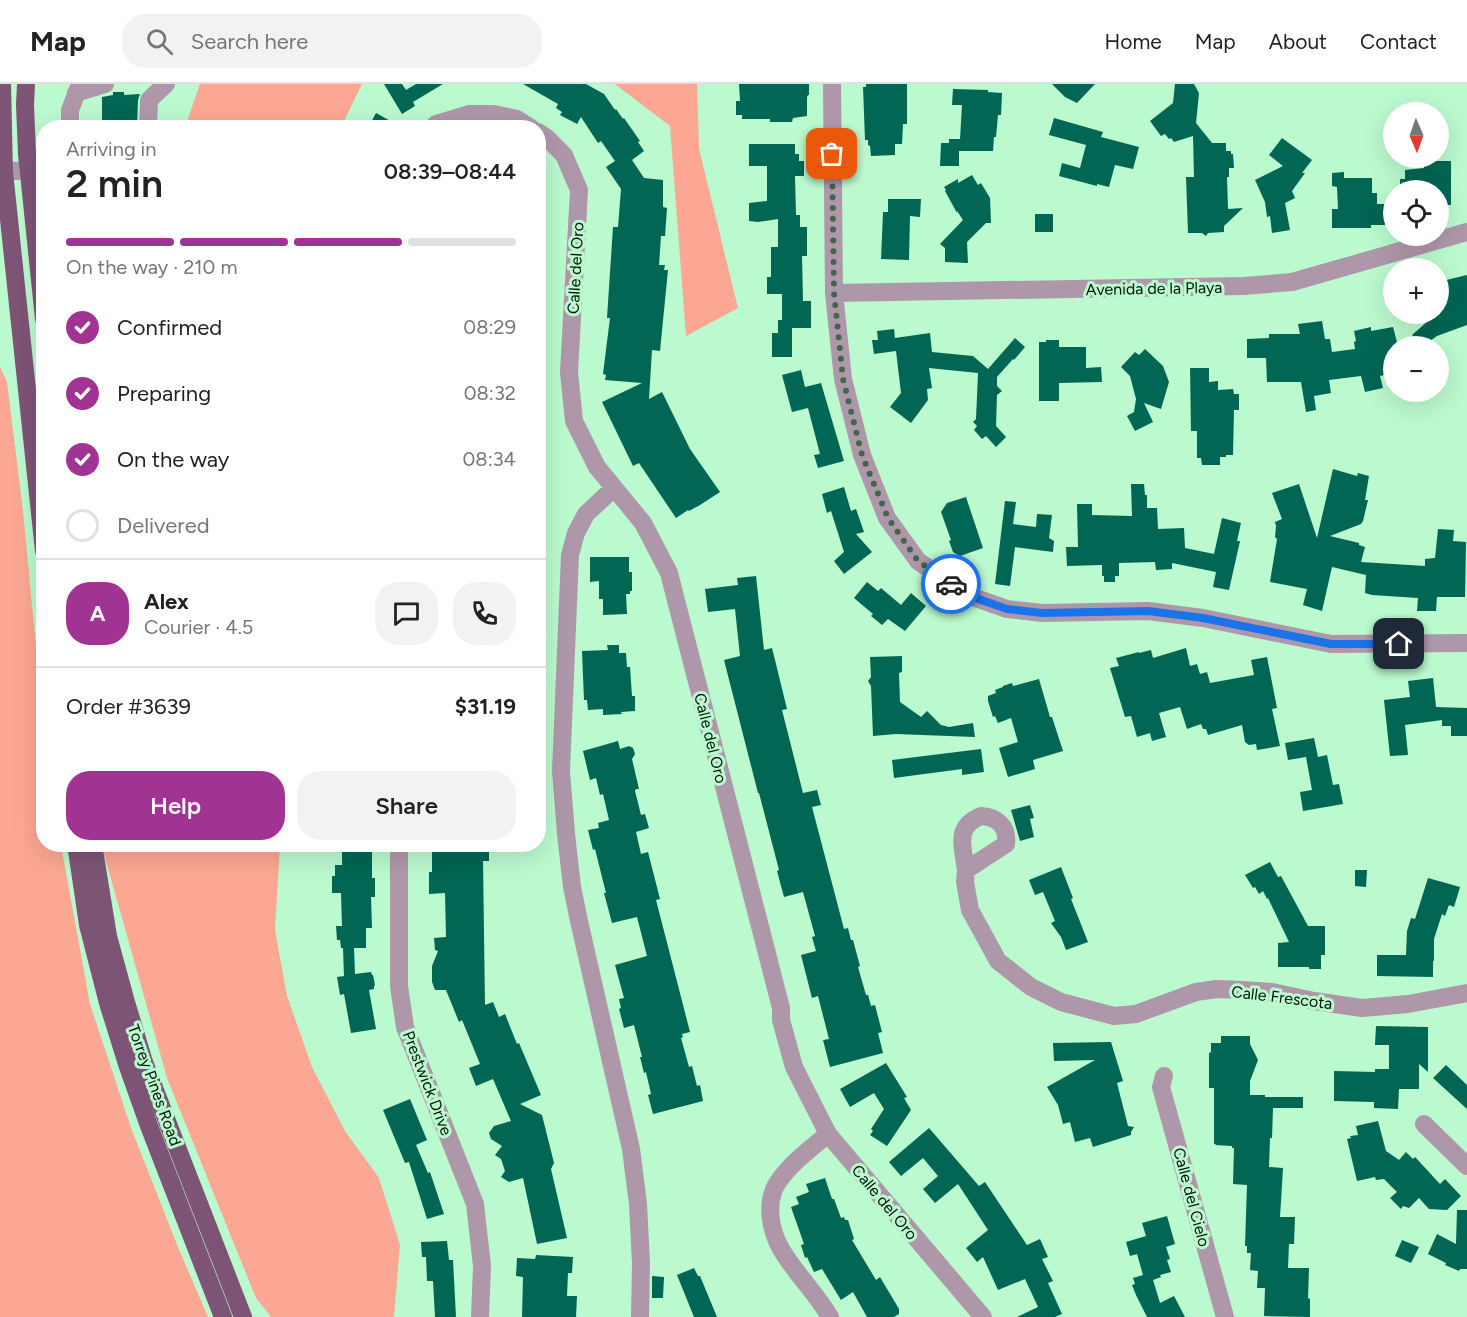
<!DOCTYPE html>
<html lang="en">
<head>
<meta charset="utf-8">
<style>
  :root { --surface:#fff; --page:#f2f2f2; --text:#222; --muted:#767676; --line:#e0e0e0; --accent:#a13392 }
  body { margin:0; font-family:Figtree,sans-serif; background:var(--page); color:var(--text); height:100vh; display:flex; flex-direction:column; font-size:22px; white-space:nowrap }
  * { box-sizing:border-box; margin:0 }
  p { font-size:20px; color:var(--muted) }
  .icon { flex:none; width:33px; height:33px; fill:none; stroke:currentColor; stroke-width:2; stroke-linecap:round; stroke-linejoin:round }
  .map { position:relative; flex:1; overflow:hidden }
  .sheet { position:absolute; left:36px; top:36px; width:510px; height:732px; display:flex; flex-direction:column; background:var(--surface); border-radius:24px; box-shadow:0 6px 24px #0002 }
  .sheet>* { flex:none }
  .needle { width:39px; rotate:178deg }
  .buttons { position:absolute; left:1383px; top:18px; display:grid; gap:12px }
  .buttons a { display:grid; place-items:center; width:66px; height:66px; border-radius:50%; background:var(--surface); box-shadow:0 6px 24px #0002; font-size:30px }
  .pin { position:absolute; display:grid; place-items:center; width:51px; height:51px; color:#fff; margin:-26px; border-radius:12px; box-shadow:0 3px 9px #0006 }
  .courier { position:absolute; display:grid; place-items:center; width:60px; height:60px; margin:-30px; border:4px solid #1a73e8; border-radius:50%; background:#fff; color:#222; box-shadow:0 2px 8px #0007 }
  .head em { font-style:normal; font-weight:600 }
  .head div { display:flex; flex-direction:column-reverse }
  .head { display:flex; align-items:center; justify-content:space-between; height:102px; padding:0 30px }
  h1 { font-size:39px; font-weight:600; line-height:45px }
  .bar { display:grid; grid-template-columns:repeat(4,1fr); gap:9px 6px; align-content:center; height:72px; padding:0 30px }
  .bar i { height:8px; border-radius:4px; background:var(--line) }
  .bar .active { background:var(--accent) }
  .bar p { grid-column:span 4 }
  .line { display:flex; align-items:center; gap:15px; padding:0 30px; border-top:2px solid var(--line) }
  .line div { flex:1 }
  .round { display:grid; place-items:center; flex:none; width:63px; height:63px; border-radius:24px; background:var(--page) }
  ol { padding:0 30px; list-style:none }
  li { display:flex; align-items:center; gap:18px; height:66px }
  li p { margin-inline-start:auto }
  li .icon { padding:6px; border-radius:50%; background:var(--accent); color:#fff; stroke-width:4 }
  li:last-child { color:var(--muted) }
  li i { width:33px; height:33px; border:3px solid var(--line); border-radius:50% }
  .primary-button { display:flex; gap:12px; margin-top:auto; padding:12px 30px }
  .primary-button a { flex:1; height:69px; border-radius:24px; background:var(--accent); color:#fff; font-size:24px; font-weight:600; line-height:69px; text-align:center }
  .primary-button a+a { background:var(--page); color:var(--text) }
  header { display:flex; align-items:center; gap:36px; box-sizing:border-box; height:84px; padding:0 30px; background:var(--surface); border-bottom:2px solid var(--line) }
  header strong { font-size:28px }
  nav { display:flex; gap:33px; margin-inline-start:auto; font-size:21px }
  .search { width:420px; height:54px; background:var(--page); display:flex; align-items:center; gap:15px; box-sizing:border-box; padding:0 21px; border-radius:24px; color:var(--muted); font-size:22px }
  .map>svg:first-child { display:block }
  .green { fill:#fba793 }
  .building { fill:#016653 }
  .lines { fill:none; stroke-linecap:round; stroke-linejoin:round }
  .minor { stroke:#af97aa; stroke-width:18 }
  .major { stroke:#7e5476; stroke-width:18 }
  .done { stroke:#41654d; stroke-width:6; stroke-dasharray:0 10.8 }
  .route { stroke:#1a73e8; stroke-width:8 }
  .labels { text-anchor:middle; stroke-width:6; stroke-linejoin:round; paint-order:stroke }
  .street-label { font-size:16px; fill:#001507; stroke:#bbf9ce }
</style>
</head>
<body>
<header>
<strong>Map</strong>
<div class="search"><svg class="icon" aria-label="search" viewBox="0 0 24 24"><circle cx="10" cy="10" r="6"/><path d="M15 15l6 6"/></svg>Search here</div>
<nav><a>Home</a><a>Map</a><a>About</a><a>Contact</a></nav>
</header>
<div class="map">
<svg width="1467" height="1233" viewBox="0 0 1467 1233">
  <rect width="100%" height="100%" fill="#bbf9ce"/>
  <!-- green -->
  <path class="green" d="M200,0H362L341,43H185Z
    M615,0H697L699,65L738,224L686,252L670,42Z
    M0,283L7,298L23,427L43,636L44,760L61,761L90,920L131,1044L178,1163L208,1233H0Z
    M104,761H280L275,846L287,912L312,983L345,1047L379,1094L400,1161L394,1233H271L256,1214L167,994L104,770Z"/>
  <!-- building -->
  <path class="building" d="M384,0H402L406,6L416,0H443L413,18L415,22L402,30Z
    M523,0H586L604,10L615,26L616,25L623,35L624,34L640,57L638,58L644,67L632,76L644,94L663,96V123L667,124L665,152H661L659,181H665L664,186H668L660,267L652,266L649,315L662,308L690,365L720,408L700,421L689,427L688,426L676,434L639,379L633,382L602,318L642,299L605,296L606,291L603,290L610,234H607L613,143H618L621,105L606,83L615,77L601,57L598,59L581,33L577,40L560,31L562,28L556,24L558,20Z
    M739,0H809V11H808L807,13V32L793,34L792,38H770V35H742V31H736V17H740Z
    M866,0H907V40H903L902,60H895V71L871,72L870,62L868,61V56H865L863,3H866Z
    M1052,0H1095L1077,19L1065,13Z
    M1175,0H1194L1199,9L1196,39L1212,59H1226V67H1231V70H1233L1234,84H1229V93H1227L1228,125L1243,124L1224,142V148L1208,149L1206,152L1202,149H1188L1186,93H1194L1193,52L1174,58L1171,54L1169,55L1165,50L1161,52L1150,37L1173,19Z
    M953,5L988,6V8L1002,9L1001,31H998L996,53H994L993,67H959V82H940L941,59H949V55H960L962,21H952Z
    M113,8H124V11L140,10L138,16L137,44H102V13L113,11Z
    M376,29L403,44H368Z
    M1054,34L1103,48L1101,53L1139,63L1133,85L1115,81L1109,103L1097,100V102L1059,92L1062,79L1080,84L1086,61L1049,51Z
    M1282,54L1312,76L1302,89H1305L1292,107L1295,114L1285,119L1290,146L1272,149L1270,132L1267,133L1265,118L1255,96L1283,82L1269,71Z
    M749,60H795V70H799V77H804V92H795L796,131H800V143H807V172H802L803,217H811V244H792V273H772V249H778V236H782V210H767V193H771V163H778V135L758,138L749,137V119L767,117V82H749Z
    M1424,77H1451V121H1438V106H1400V95H1405V86L1424,84Z
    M1344,88V94H1372V109H1377V120H1385V141H1371V144H1332V125H1338L1337,103L1332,102V89Z
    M972,91L978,101L981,99L990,114L991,139H986L967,158L968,179L945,178V164L940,160L963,136L957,127V129L945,107L946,106L944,103L958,95V99Z
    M888,115H921L920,133L910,132L909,176L881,175L883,128H888Z
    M1035,130H1053V148H1035Z
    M1467,191V241L1437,252L1430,257L1431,262H1422L1412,251L1436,230H1438V198Z
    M1322,237L1325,255H1330L1332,268L1355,265L1354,258L1356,257L1354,247L1371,243V247L1393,243L1398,262H1394V273L1386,275L1389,290L1380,292L1383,304L1365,308L1361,292L1329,296L1331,309L1314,312L1316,326L1306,328L1301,298H1267L1266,274H1247V255L1269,254V250H1300L1298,240Z
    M894,245L895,254L930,249L932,268L973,272L988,285L1015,254L1025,263L1014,276L1013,275L997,293V302L1002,307L997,311L996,342L1006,353L996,363L986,352L982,355L974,346L977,342L973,338L976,335L978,289L929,284L932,304L927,305L928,316L911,339L890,323L901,309L896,267L874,270L872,256H878L877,247Z
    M1046,256H1059V263H1086V284L1101,283L1102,298L1059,299V317H1039V258H1046Z
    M1145,265L1163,282L1169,298L1161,325L1144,319L1153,338L1135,347L1127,332L1134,328L1136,315L1130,292L1121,283L1135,268L1139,271Z
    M1190,284H1209V298L1218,297V306L1233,305L1234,310H1239V326H1234L1233,371H1226V373H1220V381H1202L1201,374H1197V347H1191Z
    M801,286L805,303L821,299L844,377L818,384L814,371L820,370L808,324L792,328L782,291Z
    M1333,385L1357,392L1358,389L1369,392L1365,416H1368L1363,437L1361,440L1330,452L1359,459V461L1365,463L1361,478L1425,482V475L1435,474L1438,445L1454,446L1453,457L1466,458L1465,513H1437L1436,527H1417L1418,514L1372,511L1365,509L1366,491L1332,483L1322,527L1303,521L1307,505L1270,498L1277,455L1275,453L1276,442L1275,438L1282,435L1272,409L1299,400L1317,454Z
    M1131,400H1144L1145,411H1147V424H1157L1158,445L1184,444L1185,464L1214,470L1222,434L1241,439L1237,457H1240L1229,506L1213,503L1216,488L1172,479V485L1156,486L1155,478L1119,479V492H1115V498H1104V492H1102V481L1067,482L1066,463H1078L1077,420H1092V431L1132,432Z
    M844,403L851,427L856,425L864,448L856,450L872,468L844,490L834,477L844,468L831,427L827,429L822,410Z
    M966,413L983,464L960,472L953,468L949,457L951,456L941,428L947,419Z
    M1005,417L1016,418L1013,440L1036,443L1037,430L1052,431L1049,454L1054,457L1053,468L1015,463L1010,502L995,500Z
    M590,473H629V488H632V507H630V510H626L627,530L603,531V515H599V497L590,498Z
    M756,492L764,566L772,564L775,576L787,625L782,626L803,709L817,706L821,721L812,723L844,845L848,844L851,856H853L860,882L858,883L866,911H868L871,922L875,921L882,948L878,949L883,969L830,983L823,956L829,955L818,912L812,914L801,871L816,867L812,853L815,852L803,808L784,813L777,787L779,786L759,709H758L724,576L740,572L735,525L708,528L705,505L738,501L737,494Z
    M867,498L878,507L881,504L901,521L911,509L926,522L905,547L888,535L882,541L871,532L873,530L854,514Z
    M607,561H619V569H626L627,583H630L632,612H635V627L621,628L622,630L603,631V625L588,626L587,616H584L582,567L608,566Z
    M1186,564L1190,582L1197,580L1200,590L1207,588L1210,599L1254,591L1251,576L1267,573L1277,624L1272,625L1280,662L1257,666L1256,660L1249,661L1245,658L1242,641L1208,651L1206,645H1203L1201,640L1187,645L1180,623L1159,629L1166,653L1152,657L1150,649L1137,653L1131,632L1125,633L1110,584L1119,582L1116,574L1139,568V569L1151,566L1153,574Z
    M902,572V588L899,589L900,618L921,633L927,627L941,641L949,643L973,639L975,653L896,650L873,652L871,602L868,597L871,593L870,573Z
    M1433,594L1436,623L1467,624V652H1451V642H1442V636L1405,641L1408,671L1390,672L1384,616L1410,613L1408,597Z
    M1039,595L1050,633H1052L1063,667L1033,676L1035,685L1008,693L999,664L1018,658L1011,634L998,639L995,632L993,633L988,617V612L996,609L995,606L1003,603V602L1012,599L1013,602Z
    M1314,654L1318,673L1327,671L1333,701L1339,700L1343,720L1303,727L1300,708L1312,706L1306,673L1288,676L1285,659Z
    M618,657L620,665L629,662L633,664L635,670L632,675L639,705H636L635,707L641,731L645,730L649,744L636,748L641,770L648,768L660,815L656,816L690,948L682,950L683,953L681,954L689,983L692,982L697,1002L700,1001L703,1017L653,1030L648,1011L651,1010L646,988L644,989L640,973H642L634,941L624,944L619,925L621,924L619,915L624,914L615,881L647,872L637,833L612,839L604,809H606L595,765L593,766L588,746L599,744L598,739L609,736L603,710L600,711L596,694L590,696L583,667Z
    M981,665L984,688L962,691V685L894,694L892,676Z
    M1030,721L1034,734L1030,735L1034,753L1020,757L1011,726Z
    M432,760H489V777H483L485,921L493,918L499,933L505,930L517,960L519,959L541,1011L520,1020L542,1031L554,1079L551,1085L567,1154L537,1160L523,1094L509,1098L501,1093L505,1087L501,1075L495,1071L502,1062L491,1055L489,1049L494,1042L511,1037L493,995L476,1002L469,984L480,980L462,936L459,938L446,906H435L432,898V882L438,867L435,866L434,854L446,853L445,809L429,810V788H432Z
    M342,761L372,762V794H375V813H371L372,844H366V864H354L355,890L371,888L372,891H373L375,901L374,902V905L369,906L376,945L351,949L344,910L340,911L337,893L344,892L343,864H341L340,856H337L336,842H342L341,809H332V792H335V781H342Z
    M1270,778L1278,793L1281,792L1308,842H1325V871H1321V885H1309V883H1278V859L1289,858L1268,814L1267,815L1263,807L1259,810L1255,803L1253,804L1245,791Z
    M1061,783L1073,814L1071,815L1088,858L1066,866L1061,853L1051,839L1055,837L1043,808L1035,811L1029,796Z
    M1355,786H1367L1366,803L1355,802Z
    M1428,794L1460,803L1454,823L1449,821L1445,832L1442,830L1434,855V877H1433V893L1377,892V871H1406L1407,847L1411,834L1415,835Z
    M1376,942L1428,943V988L1419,980V1005H1399L1398,1025L1374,1024V1018L1334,1017V987L1375,988V985H1389V961H1375Z
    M1221,952H1250V960L1258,976L1250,997V1011H1265V1013H1303V1024H1273L1272,1054H1270L1269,1083L1283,1084L1280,1133H1295L1294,1160H1289L1288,1184H1309L1308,1214L1310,1215V1233L1264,1232L1265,1204H1257L1258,1187L1250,1186L1251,1169H1247V1162H1245L1247,1101L1233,1100L1234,1064H1232V1062L1215,1061L1216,1060H1214V1004H1209V969L1211,968V959H1221Z
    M1111,958L1123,997L1117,999L1128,1042L1134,1043L1131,1048V1051L1093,1063L1090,1054L1075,1058L1070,1038L1063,1040L1058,1021L1047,1003L1095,976L1054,977L1053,959Z
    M886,979L907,1013L904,1014L911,1026L887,1062L870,1051L873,1047L871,1045L884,1025L874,1009L850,1023L840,1005Z
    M1446,981L1467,1001V1025L1433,994Z
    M410,1015L427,1056L416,1061L428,1089L430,1088L444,1130L427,1135L409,1078L405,1079L383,1026Z
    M1378,1037L1386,1067L1399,1076L1406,1068L1413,1075L1415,1073L1440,1100L1445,1095L1461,1112L1447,1126L1429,1125L1419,1114L1409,1124L1403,1122L1401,1125L1390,1114L1397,1108L1384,1095L1376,1096L1375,1093L1357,1097L1347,1055L1351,1054L1350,1052L1358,1051L1356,1042Z
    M929,1044L979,1102L985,1098L1027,1161L1040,1155L1048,1173L1042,1175L1053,1197L1048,1199L1062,1230L1055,1233H1017L1038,1223L1025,1195L998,1206L983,1173L977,1178L966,1164L988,1146L958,1100L935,1119L923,1105L938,1092L923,1074L901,1092L889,1078Z
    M825,1094L832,1115H834L841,1134L844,1133L845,1136H848L854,1155L852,1156L876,1196L880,1193L899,1225V1230L894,1233H867L853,1208L841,1216L822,1185L814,1188L807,1173L805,1174L801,1161L804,1160L791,1123L799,1120L796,1113L809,1108L806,1100Z
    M1457,1126H1467V1185H1460L1459,1187L1445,1181L1446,1179L1428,1170L1437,1150L1456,1160Z
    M1167,1132L1175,1160L1166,1163L1170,1175L1167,1176L1171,1188L1160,1191L1161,1193L1153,1196L1160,1219L1174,1212L1185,1233H1147L1136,1211L1132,1201L1135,1200L1133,1194L1143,1191L1137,1170L1130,1172L1126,1158L1146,1152L1142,1139Z
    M1402,1156L1419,1163L1411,1179L1395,1172Z
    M447,1157L449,1176H453L456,1233H435L433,1197H427L426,1173H422L421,1158Z
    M536,1171L573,1173L572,1189H568L567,1212H577L576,1233H522L523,1193L516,1192L517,1174L535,1175Z
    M694,1184L698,1192H700L717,1233H694L677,1191Z
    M652,1192L664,1193L663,1214H652Z"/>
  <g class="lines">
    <!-- minor -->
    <path class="minor" d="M832,0L834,209L843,295L862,371L887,434L918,477L967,511L1007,525L1042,529L1148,527L1203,534L1331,560L1467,559
      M76,9L105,0
      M70,44V26L80,0
      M148,44L149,16L166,0
      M432,44L436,40L469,30H494L517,35L531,44
      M538,48L547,54L564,71L579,106L569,288L574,337L597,383L643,439L669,489L781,924V936L794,983L828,1050L983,1233
      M0,88L44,85
      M834,209L1244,202L1292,198L1467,148
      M614,404L586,430L576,449L570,471L561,687L566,750L572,803L579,837L631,1065L638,1120L641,1179L640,1233
      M981,732C998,733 1008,743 1006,760L966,786C963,763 954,743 981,732Z
      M399,760V902L405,943L475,1120L482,1182L480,1233
      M966,786L965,798L970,826L998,877L1031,903L1061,918L1114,932L1136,930L1196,908L1217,905L1243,906L1272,908L1314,917L1362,924L1408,920L1467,909
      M1164,992L1161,1003L1225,1233
      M1424,1040L1467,1082
      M828,1050C810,1065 791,1079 778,1098C765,1117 770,1146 781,1165C795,1189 816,1209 830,1233"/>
    <!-- major -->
    <path class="major" d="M2,0L4,88L44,467
      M26,0L25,21L27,70L44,235
      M76,760L88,841L108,919L128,983L149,1042L223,1233
      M93,760L108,852L126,918L144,978L243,1233"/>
  </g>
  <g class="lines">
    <!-- done -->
    <path class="done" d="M832,70L834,209L843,295L862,371L888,434L918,477L951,500"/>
    <!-- route -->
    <path class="route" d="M951,500L967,511L1007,525L1042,529L1148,527L1203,534L1331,560H1399"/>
  </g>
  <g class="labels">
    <!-- street labels -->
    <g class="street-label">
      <text transform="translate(575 184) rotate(-87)" y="6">Calle del Oro</text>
      <text transform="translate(1154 204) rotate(-1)" y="6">Avenida de la Playa</text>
      <text transform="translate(711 654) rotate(76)" y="6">Calle del Oro</text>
      <text transform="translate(1282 913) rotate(7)" y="6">Calle Frescota</text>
      <text transform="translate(428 999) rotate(69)" y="6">Prestwick Drive</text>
      <text transform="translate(155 1001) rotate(70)" y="6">Torrey Pines Road</text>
      <text transform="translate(1192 1113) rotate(75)" y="6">Calle del Cielo</text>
      <text transform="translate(885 1118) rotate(50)" y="6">Calle del Oro</text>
    </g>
  </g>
</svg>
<div class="buttons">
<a><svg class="needle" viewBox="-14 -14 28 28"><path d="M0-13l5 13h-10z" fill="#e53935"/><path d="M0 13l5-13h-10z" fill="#767676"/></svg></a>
<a><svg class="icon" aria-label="locate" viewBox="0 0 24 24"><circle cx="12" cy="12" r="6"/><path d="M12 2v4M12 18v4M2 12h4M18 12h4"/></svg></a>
<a>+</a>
<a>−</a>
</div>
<div class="pin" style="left:832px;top:70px;background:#ea580c"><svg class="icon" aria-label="bag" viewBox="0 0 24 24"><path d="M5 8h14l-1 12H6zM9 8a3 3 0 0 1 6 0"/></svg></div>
<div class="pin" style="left:1399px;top:560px;background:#1f2937"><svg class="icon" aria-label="home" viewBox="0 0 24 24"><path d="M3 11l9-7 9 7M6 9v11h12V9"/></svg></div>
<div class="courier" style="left:951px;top:500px"><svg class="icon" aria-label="car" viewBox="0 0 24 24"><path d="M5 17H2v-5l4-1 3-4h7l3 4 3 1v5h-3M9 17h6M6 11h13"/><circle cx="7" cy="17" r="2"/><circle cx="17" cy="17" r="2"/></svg></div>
<section class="sheet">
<div class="head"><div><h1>2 min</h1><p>Arriving in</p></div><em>08:39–08:44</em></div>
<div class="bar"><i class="active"></i><i class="active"></i><i class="active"></i><i></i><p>On the way · 210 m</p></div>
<ol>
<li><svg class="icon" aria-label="check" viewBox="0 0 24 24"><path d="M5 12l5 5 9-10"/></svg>Confirmed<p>08:29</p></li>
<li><svg class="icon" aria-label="check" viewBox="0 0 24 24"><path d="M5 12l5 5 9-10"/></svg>Preparing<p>08:32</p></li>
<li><svg class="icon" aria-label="check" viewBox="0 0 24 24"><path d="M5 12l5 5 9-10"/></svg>On the way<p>08:34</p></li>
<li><i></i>Delivered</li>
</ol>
<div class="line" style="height:108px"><b class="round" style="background:var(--accent);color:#fff">A</b><div><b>Alex</b><p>Courier · 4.5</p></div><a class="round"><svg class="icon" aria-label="chat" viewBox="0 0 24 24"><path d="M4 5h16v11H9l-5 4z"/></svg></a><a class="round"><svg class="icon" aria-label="phone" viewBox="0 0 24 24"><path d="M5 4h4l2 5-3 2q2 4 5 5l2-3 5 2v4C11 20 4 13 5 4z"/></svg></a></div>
<div class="line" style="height:78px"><div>Order #3639</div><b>$31.19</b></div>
<div class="primary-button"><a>Help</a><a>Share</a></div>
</section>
</div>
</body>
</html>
